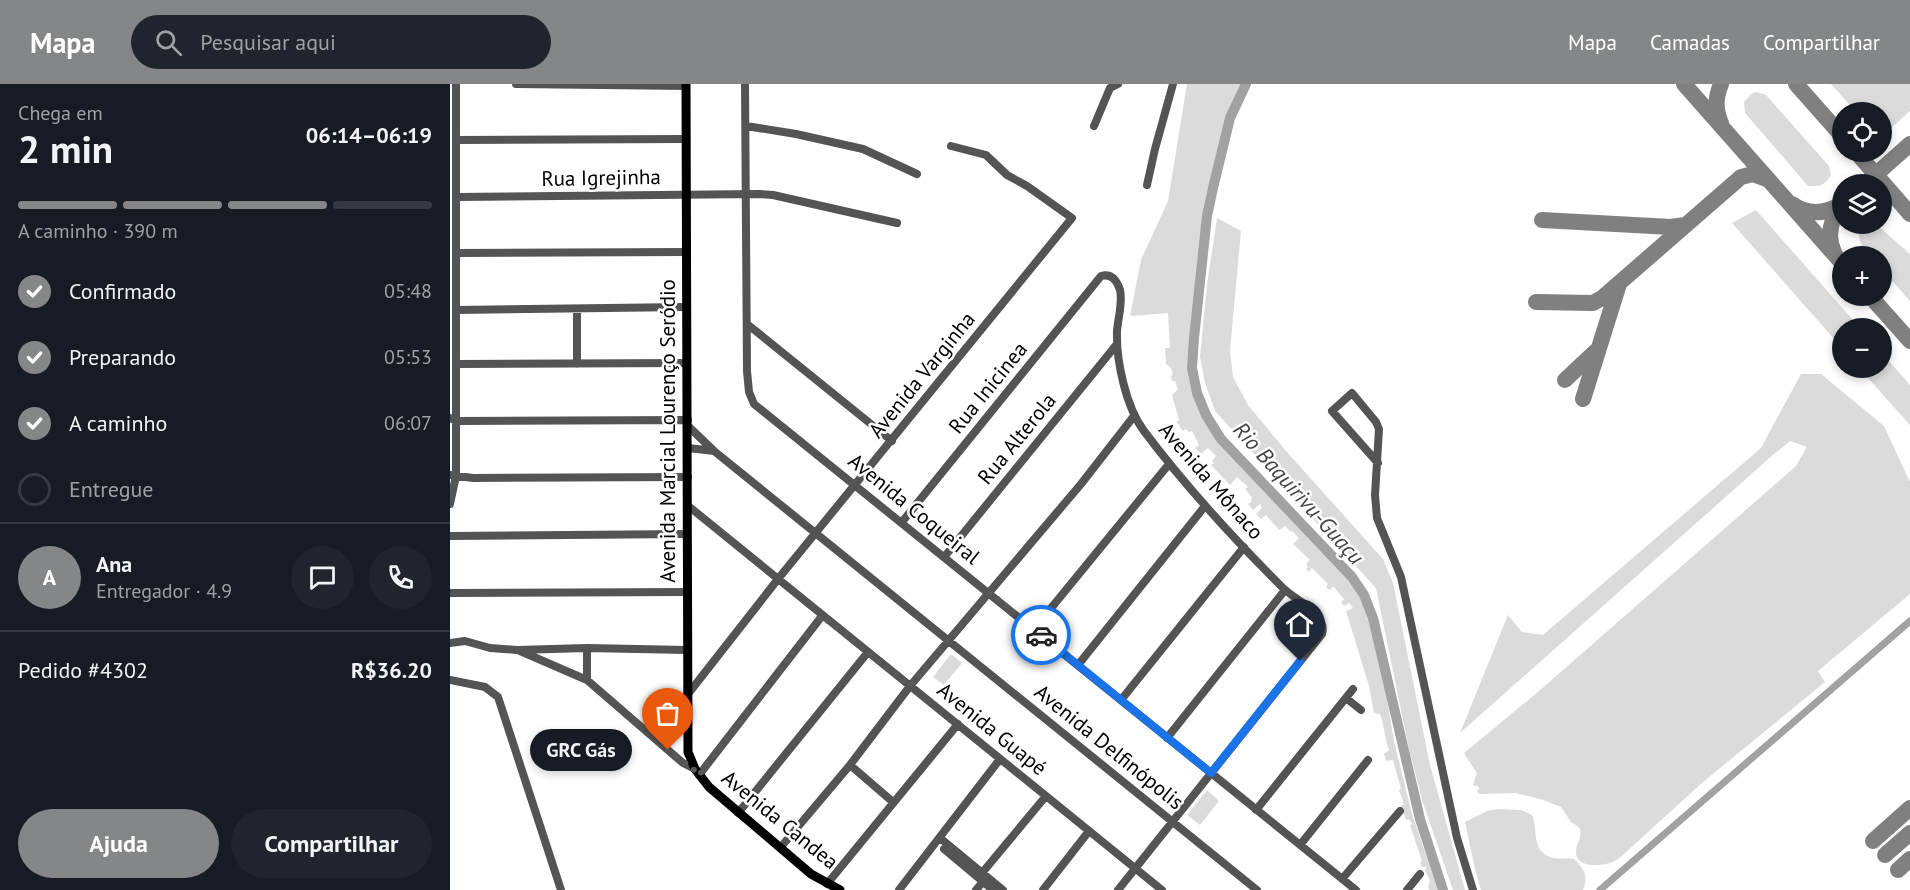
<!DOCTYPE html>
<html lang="pt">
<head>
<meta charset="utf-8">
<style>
  :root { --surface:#171b24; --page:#20242c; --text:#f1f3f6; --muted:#9ea1a6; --line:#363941; --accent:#858687 }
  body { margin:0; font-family:"PT Sans",sans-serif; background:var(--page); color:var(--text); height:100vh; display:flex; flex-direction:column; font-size:22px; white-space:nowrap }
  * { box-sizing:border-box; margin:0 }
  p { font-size:20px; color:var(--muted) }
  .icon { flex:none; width:33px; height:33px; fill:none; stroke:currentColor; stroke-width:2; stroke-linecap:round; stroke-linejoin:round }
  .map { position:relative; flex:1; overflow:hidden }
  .details { display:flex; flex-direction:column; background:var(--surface); width:450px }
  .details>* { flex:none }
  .fabs { position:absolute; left:1382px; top:18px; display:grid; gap:12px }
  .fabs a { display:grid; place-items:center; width:60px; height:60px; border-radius:50%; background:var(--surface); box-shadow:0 3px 9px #0003; font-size:30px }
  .pin { position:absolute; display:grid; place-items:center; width:51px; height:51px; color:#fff; margin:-62px -26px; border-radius:50% 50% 50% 0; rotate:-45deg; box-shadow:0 0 6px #0007 }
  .pin .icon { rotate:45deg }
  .courier { position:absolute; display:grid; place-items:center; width:60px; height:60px; margin:-30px; border:4px solid #1a73e8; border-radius:50%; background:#fff; color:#222; box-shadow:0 2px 8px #0007 }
  .bubble { position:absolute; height:42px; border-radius:21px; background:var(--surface); box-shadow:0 3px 9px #0003; font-size:20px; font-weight:700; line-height:42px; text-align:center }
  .overview em { font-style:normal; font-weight:700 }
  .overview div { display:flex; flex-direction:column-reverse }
  .overview { display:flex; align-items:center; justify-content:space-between; height:102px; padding:0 18px }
  h1 { font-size:39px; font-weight:700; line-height:45px }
  .bar { display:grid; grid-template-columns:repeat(4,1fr); gap:9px 6px; align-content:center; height:72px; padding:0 18px }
  .bar i { height:8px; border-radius:4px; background:var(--line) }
  .bar .on { background:var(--accent) }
  .bar p { grid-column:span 4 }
  .line { display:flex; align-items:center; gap:15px; padding:0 18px; border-top:2px solid var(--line) }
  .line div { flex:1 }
  .round { display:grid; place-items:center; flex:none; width:63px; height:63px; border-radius:32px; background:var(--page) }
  ol { padding:0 18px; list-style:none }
  li { display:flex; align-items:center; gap:18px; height:66px }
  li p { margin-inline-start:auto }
  li .icon { padding:6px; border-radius:50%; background:var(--accent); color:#fff; stroke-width:4 }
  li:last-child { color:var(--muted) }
  li i { width:33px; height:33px; border:3px solid var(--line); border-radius:50% }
  .action { display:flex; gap:12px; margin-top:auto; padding:12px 18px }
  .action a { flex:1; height:69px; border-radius:36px; background:var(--accent); color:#fff; font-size:24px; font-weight:700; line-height:69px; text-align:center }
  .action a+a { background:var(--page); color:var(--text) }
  header { display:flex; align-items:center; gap:36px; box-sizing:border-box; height:84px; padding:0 30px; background:var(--accent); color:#fff }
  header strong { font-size:28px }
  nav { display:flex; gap:33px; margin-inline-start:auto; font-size:21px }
  .search { width:420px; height:54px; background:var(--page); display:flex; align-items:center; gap:15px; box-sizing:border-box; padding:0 21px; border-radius:33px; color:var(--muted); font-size:22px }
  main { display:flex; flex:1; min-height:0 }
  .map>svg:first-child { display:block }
  .green { fill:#dbdbdb }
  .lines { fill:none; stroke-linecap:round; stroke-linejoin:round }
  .canal { stroke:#a2a2a2; stroke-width:7 }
  .river { stroke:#a2a2a2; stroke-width:10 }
  .taxiway { stroke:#808080; stroke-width:16 }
  .minor { stroke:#545454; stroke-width:8 }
  .major { stroke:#000; stroke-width:9 }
  .done { stroke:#595959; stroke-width:6; stroke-dasharray:0 10.8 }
  .route { stroke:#1a73e8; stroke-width:8 }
  .labels { text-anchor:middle; stroke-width:5; stroke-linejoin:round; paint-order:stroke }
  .street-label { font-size:21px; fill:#000; stroke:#fff }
  .water-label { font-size:22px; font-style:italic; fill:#434343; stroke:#fff }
</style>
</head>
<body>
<header>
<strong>Mapa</strong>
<div class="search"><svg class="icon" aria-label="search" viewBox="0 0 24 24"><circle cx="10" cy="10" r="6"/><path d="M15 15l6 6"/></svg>Pesquisar aqui</div>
<nav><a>Mapa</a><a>Camadas</a><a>Compartilhar</a></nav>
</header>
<main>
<section class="details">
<div class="overview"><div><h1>2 min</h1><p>Chega em</p></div><em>06:14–06:19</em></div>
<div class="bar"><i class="on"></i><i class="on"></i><i class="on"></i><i></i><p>A caminho · 390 m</p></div>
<ol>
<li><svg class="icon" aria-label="check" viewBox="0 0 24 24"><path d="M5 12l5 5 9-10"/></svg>Confirmado<p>05:48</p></li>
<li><svg class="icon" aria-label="check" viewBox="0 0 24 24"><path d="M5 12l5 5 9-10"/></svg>Preparando<p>05:53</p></li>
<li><svg class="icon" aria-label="check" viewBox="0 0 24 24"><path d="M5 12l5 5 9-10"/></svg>A caminho<p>06:07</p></li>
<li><i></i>Entregue</li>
</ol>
<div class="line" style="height:108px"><b class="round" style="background:var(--accent);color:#fff">A</b><div><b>Ana</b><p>Entregador · 4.9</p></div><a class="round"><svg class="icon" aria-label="chat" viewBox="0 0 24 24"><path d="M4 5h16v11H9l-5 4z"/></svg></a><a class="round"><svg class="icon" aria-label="phone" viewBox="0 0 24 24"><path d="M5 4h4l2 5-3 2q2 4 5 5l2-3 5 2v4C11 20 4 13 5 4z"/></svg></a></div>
<div class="line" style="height:78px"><div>Pedido #4302</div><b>R$36.20</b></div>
<div class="action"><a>Ajuda</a><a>Compartilhar</a></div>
</section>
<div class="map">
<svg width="1460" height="806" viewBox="0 0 1460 806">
  <rect width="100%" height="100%" fill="#fff"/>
  <!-- green -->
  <path class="green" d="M737,0H796L767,70L743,265H739L738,289L744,311L768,357L856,451L878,471L897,493L919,528L930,573L944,657L962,730L988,806H979L978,802L980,797L975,786L976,783H972L970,779L972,777L960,741L962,740L959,735L956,736L951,722L954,720L949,706L951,705L943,676L936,677L934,670L939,666C934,652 934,640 930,630L924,629L919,602L896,527L903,524L899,519L894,522L891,518L894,515L883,502L880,506L876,503L878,500L862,484L859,488L856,485L858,483L856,480L860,476L843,460L849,454L842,447L841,448L835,442L829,446L816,431L811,435L806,430L812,424L810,420L803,426L798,420L801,418L802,413L795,405L798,403L787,393L780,401L761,381L764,379L762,377L766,372L758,364L751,370L745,364L749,361L742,347L739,348L736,345L733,347L727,338L729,336L722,311L728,305L725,297H722L721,292L723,291L721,284L716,280L715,264H720L718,229L680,232L691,176L718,117Z
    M1381,0H1460V27L1438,47L1431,48V28H1406Z
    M1306,8L1316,11L1379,82L1381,91C1375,101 1370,103 1358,102L1295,29L1294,18L1301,10Z
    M1306,126L1410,244H1392V264L1282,139Z
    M767,134L791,147L780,266L783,293L798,321L836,367L933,475L943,499L980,681L1015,806H1003L973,719L959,665L926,504L765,327L755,299L750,273L757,201Z
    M1417,140H1426L1460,170V217L1431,184V172H1421C1412,163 1406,156 1411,142Z
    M1431,268L1460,301V341L1409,284H1431Z
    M1351,290H1371L1434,342L1460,398V510L1368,587L1375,598L1253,698L1175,769C1171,772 1167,776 1163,778C1152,782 1126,785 1126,768C1126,758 1132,756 1130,744L1121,738L1111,723L1093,716L1066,709L1029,710L1027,707L1029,703L1023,701L1027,689L1014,669L1089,607L1346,382L1357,363L1340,357L1324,370L1010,649L1058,531L1072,548L1093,551L1311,364Z
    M501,570L512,579L494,601L483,593Z
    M757,706L769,717L750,741L737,731Z
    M1048,725L1071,726L1082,731C1088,745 1081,766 1100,773C1107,776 1117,773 1124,775C1134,785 1139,792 1133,806H1031L1025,785L1015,738L1037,727Z"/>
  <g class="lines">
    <!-- canal -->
    <path class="canal" d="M1150,806L1460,537"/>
    <!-- river -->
    <path class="river" d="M796,0L780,34L763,104L757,132L744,254L742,284L747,309L756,331L771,355L902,493L914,511L923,534L970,735L993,806"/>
    <!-- taxiway -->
    <path class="taxiway" d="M1234,0L1392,179
      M1346,0L1392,52
      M1271,39C1265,26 1265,14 1271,0
      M1406,68L1460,130
      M1415,100L1460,60
      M1342,120C1358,132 1375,130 1392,120
      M1092,136L1221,143L1235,141
      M1384,168C1376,152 1381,136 1390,121
      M1420,212L1460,257
      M1086,218L1143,219L1152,214L1291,93L1303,90L1319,96
      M1115,296L1146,267
      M1133,315L1169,200
      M1423,757L1460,724
      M1435,771L1460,749
      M1448,786L1460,775"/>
    <!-- minor -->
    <path class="minor" d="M66,0L236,2
      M295,0L297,287L299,308L304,320L906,806
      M296,42L346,50L413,65L467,90
      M644,42L660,4L668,0
      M6,56L236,55
      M697,101L705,65L723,0
      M6,113L309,110L323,111L447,139
      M6,169L236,168
      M6,226L236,223
      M297,240L442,357
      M6,280L236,279
      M127,280V225
      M0,334L6,337L238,336
      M238,342L264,367L238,364
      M264,367L807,806
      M928,379L882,327L902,309L926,338L929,345L925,411L927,434L951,493L1007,754L1023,806
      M0,391L23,394L238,393
      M0,420L6,392V0
      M237,421L712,806
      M452,438L651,192C662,189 667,197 670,206C673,219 668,234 667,247C666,277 676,323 694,347C736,403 784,455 833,504C845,516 878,530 872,550L668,806
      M0,452L237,450
      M495,472L667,260
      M0,509L236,508
      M584,545L719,380
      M0,559L15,557L40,564L67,566L137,564L237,566
      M137,564V596L233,679L245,685
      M70,567L137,596
      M628,581L755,422
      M0,596L35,603L48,613L111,806
      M238,610L328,495L622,134L577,102L557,91L536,71L501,62
      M896,614L911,626
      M671,616L794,463
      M717,654L835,506
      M400,681L443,718
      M249,691L372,532
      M806,726L903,605
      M288,729L418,568
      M490,754L553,806
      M850,761L918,676
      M330,764L400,681L460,602L631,400L684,332
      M494,765L543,806
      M532,789L596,712
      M892,795L950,727
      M377,800L508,640
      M449,806L550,675
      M526,806L536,794
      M593,806L639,747
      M957,806L970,790"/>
    <!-- major -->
    <path class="major" d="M236,0L238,668L245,685L259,703L361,790L390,806"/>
  </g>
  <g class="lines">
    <!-- done -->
    <path class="done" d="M218,666C226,673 244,684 249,691L372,532L460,602L540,509L591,551"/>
    <!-- route -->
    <path class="route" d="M591,551L761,689L850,577"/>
  </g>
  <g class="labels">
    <!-- street labels -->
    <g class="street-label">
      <text transform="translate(151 94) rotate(-1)" y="7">Rua Igrejinha</text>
      <text transform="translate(472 291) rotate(-51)" y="7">Avenida Varginha</text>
      <text transform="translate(538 304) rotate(-51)" y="7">Rua Inicinea</text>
      <text transform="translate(218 347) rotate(-90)" y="7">Avenida Marcial Lourenço Seródio</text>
      <text transform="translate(567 355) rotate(-51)" y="7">Rua Alterola</text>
      <text transform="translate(761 397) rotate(49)" y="7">Avenida Mônaco</text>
      <text transform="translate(464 425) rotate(39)" y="7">Avenida Coqueiral</text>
      <text transform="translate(542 645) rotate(39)" y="7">Avenida Guapé</text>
      <text transform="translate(659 663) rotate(39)" y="7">Avenida Delfinópolis</text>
      <text transform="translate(330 736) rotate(39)" y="7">Avenida Candea</text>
    </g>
    <!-- water labels -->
    <g class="water-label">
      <text transform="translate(849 409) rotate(48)" y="8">Rio Baquirivu-Guaçu</text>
    </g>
  </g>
</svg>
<div class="fabs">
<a><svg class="icon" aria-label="locate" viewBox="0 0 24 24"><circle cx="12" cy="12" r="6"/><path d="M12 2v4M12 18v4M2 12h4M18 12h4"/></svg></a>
<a><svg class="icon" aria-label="layers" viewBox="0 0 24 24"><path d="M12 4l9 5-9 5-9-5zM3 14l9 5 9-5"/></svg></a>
<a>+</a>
<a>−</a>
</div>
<div class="pin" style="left:218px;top:666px;background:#ea580c"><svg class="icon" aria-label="bag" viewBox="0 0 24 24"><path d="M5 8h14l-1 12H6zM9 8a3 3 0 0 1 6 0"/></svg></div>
<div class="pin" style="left:850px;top:577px;background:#1f2937"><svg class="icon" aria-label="home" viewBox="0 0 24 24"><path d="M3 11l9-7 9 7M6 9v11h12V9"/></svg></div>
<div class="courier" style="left:591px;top:551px"><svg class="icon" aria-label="car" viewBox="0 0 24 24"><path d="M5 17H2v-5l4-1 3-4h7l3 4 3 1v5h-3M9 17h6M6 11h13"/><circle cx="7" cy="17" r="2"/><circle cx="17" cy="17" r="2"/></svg></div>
<div class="bubble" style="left:80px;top:645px;width:102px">GRC Gás</div>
</div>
</main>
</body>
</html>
